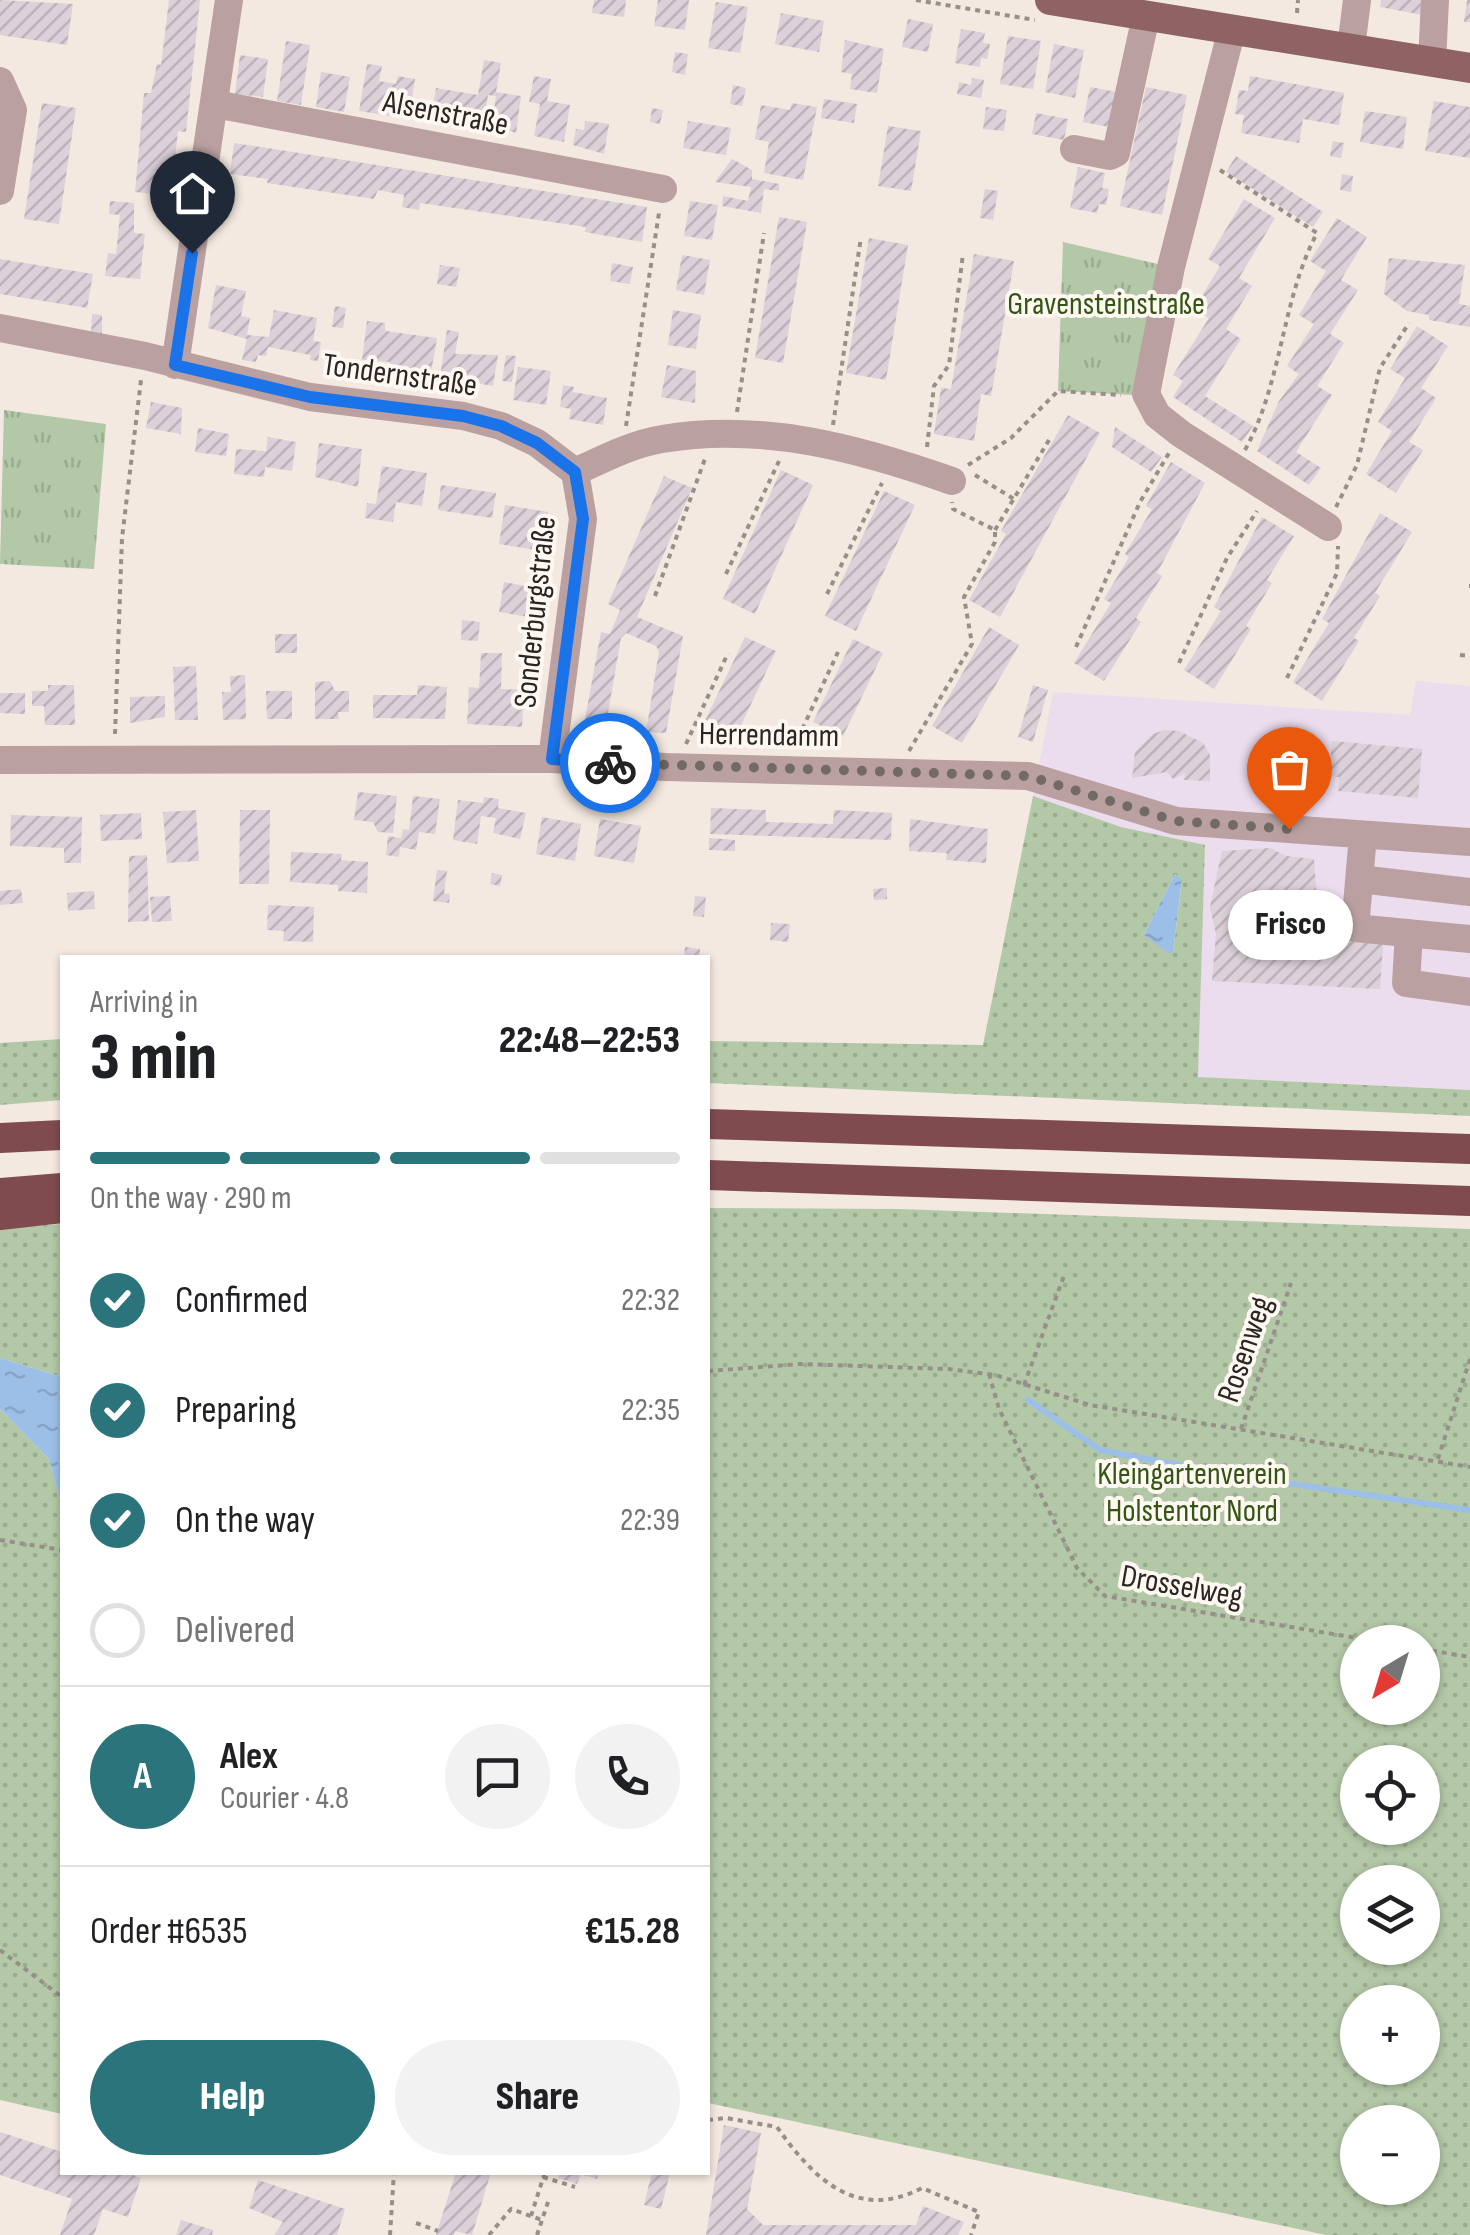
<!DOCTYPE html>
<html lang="en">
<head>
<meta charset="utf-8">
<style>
  :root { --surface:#fff; --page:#f2f2f2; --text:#202124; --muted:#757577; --line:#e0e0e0; --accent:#2b747b }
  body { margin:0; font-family:"Sofia Sans Condensed",sans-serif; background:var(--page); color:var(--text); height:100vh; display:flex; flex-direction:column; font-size:38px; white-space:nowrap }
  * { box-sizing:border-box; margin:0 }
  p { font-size:32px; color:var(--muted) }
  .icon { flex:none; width:55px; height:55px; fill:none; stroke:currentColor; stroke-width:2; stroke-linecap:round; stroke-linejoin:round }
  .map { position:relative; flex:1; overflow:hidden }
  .panel { position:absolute; left:60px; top:955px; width:650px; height:1220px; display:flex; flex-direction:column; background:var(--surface); border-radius:0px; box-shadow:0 2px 8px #0004 }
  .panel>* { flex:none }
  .needle { width:65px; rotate:218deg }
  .controls { position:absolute; left:1340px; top:1625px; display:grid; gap:20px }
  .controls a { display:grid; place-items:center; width:100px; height:100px; border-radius:50%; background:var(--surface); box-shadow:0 2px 8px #0004; font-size:50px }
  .pin { position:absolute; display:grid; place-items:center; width:85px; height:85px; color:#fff; margin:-102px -42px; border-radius:50% 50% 50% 0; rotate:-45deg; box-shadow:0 0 10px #0007 }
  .pin .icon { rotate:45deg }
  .courier { position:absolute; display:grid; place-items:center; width:100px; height:100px; margin:-50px; border:8px solid #1a73e8; border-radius:50%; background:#fff; color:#222; box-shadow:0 2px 12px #0007 }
  .bubble { position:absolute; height:70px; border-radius:35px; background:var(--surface); box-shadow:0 2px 8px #0004; font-size:32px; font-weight:800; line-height:70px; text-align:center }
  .overview em { font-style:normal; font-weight:800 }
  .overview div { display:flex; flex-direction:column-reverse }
  .overview { display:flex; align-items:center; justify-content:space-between; height:170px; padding:0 30px }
  h1 { font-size:65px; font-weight:800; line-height:75px }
  .bar { display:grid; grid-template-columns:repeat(4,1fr); gap:15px 10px; align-content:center; height:120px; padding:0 30px }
  .bar i { height:12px; border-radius:8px; background:var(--line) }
  .bar .on { background:var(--accent) }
  .bar p { grid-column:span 4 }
  .line { display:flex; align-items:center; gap:25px; padding:0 30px; border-top:2px solid var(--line) }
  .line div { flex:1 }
  .round { display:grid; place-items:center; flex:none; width:105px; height:105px; border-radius:52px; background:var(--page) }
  ol { padding:0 30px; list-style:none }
  li { display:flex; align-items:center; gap:30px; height:110px }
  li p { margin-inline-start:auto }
  li .icon { padding:10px; border-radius:50%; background:var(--accent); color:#fff; stroke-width:4 }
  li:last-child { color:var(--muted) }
  li i { width:55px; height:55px; border:5px solid var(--line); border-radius:50% }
  .button { display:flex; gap:20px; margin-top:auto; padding:20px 30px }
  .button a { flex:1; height:115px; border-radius:60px; background:var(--accent); color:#fff; font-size:40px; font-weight:800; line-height:115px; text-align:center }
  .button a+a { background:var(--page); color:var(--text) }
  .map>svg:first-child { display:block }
  .commercial { fill:#ebdcee }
  .grass { fill:url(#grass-dots); fill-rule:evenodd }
  .park { fill:url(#park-tufts) }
  .water { fill:url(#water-ripples) }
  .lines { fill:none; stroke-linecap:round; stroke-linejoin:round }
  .stream { stroke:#9cbfe8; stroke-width:6 }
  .building { fill:url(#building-hatch) }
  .path { stroke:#978f89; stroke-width:4; stroke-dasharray:5 5; stroke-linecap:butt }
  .minor { stroke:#bba0a1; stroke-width:28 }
  .major { stroke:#8f6264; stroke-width:30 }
  .highway { stroke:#7f4b4f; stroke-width:30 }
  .done { stroke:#716a65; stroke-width:10; stroke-dasharray:0 18 }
  .route { stroke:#1a73e8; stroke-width:12 }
  .labels { text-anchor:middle; stroke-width:8; stroke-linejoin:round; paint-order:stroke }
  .street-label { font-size:32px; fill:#2a2623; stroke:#fef7f2 }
  .park-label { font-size:32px; fill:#335514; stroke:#fef7f2 }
</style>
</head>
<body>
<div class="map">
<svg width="1470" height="2235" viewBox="0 0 1470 2235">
  <defs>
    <pattern id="grass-dots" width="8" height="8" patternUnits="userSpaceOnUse" patternTransform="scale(2.5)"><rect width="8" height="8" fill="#b3c8a6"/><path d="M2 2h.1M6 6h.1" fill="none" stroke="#9aac8f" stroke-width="1.8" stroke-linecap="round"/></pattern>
    <pattern id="park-tufts" width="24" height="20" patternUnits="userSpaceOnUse" patternTransform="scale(2.5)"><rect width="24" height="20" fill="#b3c8a6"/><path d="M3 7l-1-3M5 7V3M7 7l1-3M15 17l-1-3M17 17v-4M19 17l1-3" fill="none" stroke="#9aac8f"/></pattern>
    <pattern id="water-ripples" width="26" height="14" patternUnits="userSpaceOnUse" patternTransform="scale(2.5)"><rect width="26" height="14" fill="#9cbfe8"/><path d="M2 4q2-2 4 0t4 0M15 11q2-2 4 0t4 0" fill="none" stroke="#87a4c7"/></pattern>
    <pattern id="building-hatch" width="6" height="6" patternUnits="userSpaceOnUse" patternTransform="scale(2.5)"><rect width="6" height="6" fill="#dcd0d9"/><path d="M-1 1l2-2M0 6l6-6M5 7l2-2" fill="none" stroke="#bdb2ba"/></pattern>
  </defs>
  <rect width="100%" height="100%" fill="#f4e9e0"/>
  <!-- commercial -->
  <path class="commercial" d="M1416,681L1470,686V1090L1198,1077L1205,845L1121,827L1033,796L1053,692L1410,715Z"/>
  <!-- grass -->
  <path class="grass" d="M1033,796L1121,827L1205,845L1198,1077L1470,1090V1116L708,1083V1041L983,1045ZM1175,874L1182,881L1173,952L1144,935Z
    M62,1039V1100L0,1105V1043Z
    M708,1208L900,1209L1470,1229V2235H1326L708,2103ZM1422,1642V1708H1358V1642ZM1422,1762V1828H1358V1762ZM1422,1882V1948H1358V1882ZM1422,2002V2068H1358V2002ZM1422,2122V2188H1358V2122Z
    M62,1224V1377L0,1358V1228Z
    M0,1409L49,1459L62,1507V2114L0,2100Z"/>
  <!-- park -->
  <path class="park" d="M1063,242L1162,265L1133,395L1058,391Z
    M4,410L106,424L94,569L0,564Z"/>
  <!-- water -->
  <path class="water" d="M1175,874L1182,880L1173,952L1168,953L1144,935Z
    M0,1358L62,1377V1507L49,1459L0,1409Z"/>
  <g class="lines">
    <!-- stream -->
    <path class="stream" d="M1028,1400L1100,1450L1230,1475L1470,1510"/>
  </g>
  <!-- building -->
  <path class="building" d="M0,0L73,4L67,45L0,35Z
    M169,0H200L186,132L178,131L171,196L135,192L144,93H151L157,64L161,65Z
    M594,0H626L624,17L592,13Z
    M658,0H689L685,30L654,26Z
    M1381,0H1429L1428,16L1380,7Z
    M1467,0H1470V22H1464Z
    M716,2L748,7L740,53L708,48Z
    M781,13L824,21L819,52L775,44Z
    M908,19L933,24L928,52L902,47Z
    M961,29L985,33L983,43L990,44L987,59L981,58L980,67L955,63Z
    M1008,36L1041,41L1033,89L1000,84Z
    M845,40L884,49L877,93L850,89L852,74L841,72Z
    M286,41L310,45L301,105L277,101Z
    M1054,44L1084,50L1075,98L1045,92Z
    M675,52L688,54L685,75L672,72Z
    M240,55L268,59L263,97L235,94Z
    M484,60L501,63L496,92L521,96L516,133L492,125L496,96L488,95L482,132L430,123L436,88L478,95Z
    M367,64L382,66L379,81L396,84L398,76L415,79L409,119L359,111Z
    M321,72L350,77L344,112L316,107Z
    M534,76L551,79L547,101L570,105L564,142L534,136L540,104L529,102Z
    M1250,76L1344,93L1339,125L1303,119L1299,143L1241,133L1244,115L1235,114L1239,90L1248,91Z
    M972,78L984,80L981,98L957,94L959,82L971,85Z
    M733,85L746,88L742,106L730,104Z
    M1090,87L1127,94L1120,129L1083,122Z
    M1146,87L1187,95L1162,215L1120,206Z
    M824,99L857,104L854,123L821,118Z
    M1434,101L1470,107V158L1425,151Z
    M42,103L76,108L59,224L24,219Z
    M792,103L817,107L803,180L764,173L769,142L755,139L761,105L790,110Z
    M986,107L1007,110L1004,131L983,129Z
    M652,108L663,110L660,124L650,122Z
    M1365,111L1407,117L1403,149L1360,142Z
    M1036,113L1068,119L1064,140L1032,134Z
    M585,121L609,124L604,154L573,145L576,129L584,130Z
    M688,121L731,128L726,155L683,148Z
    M888,126L921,131L911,191L878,186Z
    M1333,141L1344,143L1341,158L1330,156Z
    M234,143L647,207L642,242L585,232L586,227L420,203L419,210L402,207L404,195L378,190L374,199L267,183L268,179L230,174Z
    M1236,156L1323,212L1313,227L1226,172Z
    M732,159L752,170V179L779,184V191L764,189L761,213L722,206L723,196L748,201L751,187L715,182Z
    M1078,167L1105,173L1102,188L1109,189L1106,205L1099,204L1097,213L1070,208Z
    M1342,174L1353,176L1351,192L1340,190Z
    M985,189L998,191L993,220L980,218Z
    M1244,199L1275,218L1239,278L1252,286L1226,329L1241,339L1205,396L1253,426L1242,442L1173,397L1183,381L1173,375L1209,318L1194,309L1220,266L1208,259Z
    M110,201L134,203V233L145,234L140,279L105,276L108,253L116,254L120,215L109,214Z
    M690,201L718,205L712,240L684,236Z
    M779,217L807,222L783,363L755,358Z
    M1337,218L1367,237L1341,280L1358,290L1330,334L1344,343L1317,386L1332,395L1296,452L1321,468L1309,485L1257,451L1279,401L1299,374L1287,366L1314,324L1299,315L1326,271L1310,261Z
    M869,238L908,245L886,380L846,373Z
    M974,254L1014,261L991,396L981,394L974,441L934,434L941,388L951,389Z
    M682,255L710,260L704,295L676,290Z
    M1389,258L1465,265L1459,304L1470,306V327L1429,320V315L1407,311L1384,294Z
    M0,259L93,274L87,308L0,294Z
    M612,263L633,267L630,284L610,281Z
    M440,265L460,268L456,287L437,284Z
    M216,285L246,291L241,316L250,318L247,335L269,337L274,310L317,318L313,341L321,342L318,361L310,360L311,355L268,347L266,356L258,355L256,362L242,360L247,339L208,328Z
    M335,306L346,308L343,328L332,327Z
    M673,310L701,315L696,349L668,345Z
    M92,314L102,315V337L91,336Z
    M367,321L385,323V331L437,338L430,378L389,372L390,362L362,360Z
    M1417,326L1448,346L1421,388L1436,398L1409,442L1423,450L1396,493L1366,474L1392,431L1378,422L1405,378L1390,369Z
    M447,330L459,332L455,354L498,355L493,386L440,377Z
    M506,355L516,356L512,382L502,381Z
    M667,365L696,371L695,403L661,397Z
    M518,367L551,371L546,405L513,400Z
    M563,385L574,387L573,392L607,398L603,425L569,419L571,409L560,407Z
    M151,402L182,408L181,434L146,428Z
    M1068,415L1100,433L1000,617L969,600L1006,534L1001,531Z
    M1115,427L1162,457L1151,472L1112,447Z
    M198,428L229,434L226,456L195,452Z
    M268,437L296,442L292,471L265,467L264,477L234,474L236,449L266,451Z
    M319,443L362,449L358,487L315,477Z
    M1171,462L1205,483L1157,573L1162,576L1136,618L1141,622L1104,681L1074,663L1111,603L1104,599L1129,557L1125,554L1152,509L1146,506Z
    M382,466L427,473L422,506L396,502L393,522L365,518L367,503L376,504Z
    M781,470L813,485L755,614L723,599Z
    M664,476L692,488L637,617L683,636L666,733L646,732L659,651L656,646L626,633L621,638L605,730H583L601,632L610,634L620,610L608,604Z
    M441,485L496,493L492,518L438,510Z
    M884,491L915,505L856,631L825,616Z
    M505,505L548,512L542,551L499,544Z
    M1380,513L1412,532L1375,593L1380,596L1354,638L1359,641L1322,701L1293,682L1329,623L1322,619Z
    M1262,517L1294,536L1267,580L1272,583L1246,626L1251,629L1214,689L1184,670L1221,611L1214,607Z
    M504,582L540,589L535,618L499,612Z
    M462,620L480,622L478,641L461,640Z
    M989,627L1019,645L962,743L932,726Z
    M275,634H297V653H275Z
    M745,637L776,651L736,736L705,721Z
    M853,639L883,653L843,736L813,722Z
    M481,653H502L501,689L524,690L522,727L467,724L469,687L479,688Z
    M196,666L198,720H175L173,667Z
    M245,675L246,719L223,720L222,692H231L230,676Z
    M330,681L335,691H349V712H338L339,719H315V682Z
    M48,685H74L75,725H45L44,706H32V691H48Z
    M418,685L447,687L445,719L373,718V695H417Z
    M1033,685L1048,690L1033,742L1018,737Z
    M266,691H292V719H267Z
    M0,693H25V714L0,713Z
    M165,696V717L130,723V697Z
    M1164,730L1179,731L1203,743L1210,755V781L1184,780L1185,773L1173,779L1167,772L1132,778L1135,752L1153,734Z
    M1332,741L1422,749L1418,798L1338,791L1339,777L1329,776Z
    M358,792L397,796L393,833L378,832L373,822L354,820Z
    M413,796L440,799L435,834L419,832L416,850L400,847L399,857L386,855L388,836L401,838L403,829L409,830Z
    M484,797L499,799L498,808L526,813L520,839L493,833L496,818L481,816L477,844L453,840L458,800L483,803Z
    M711,808L766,810V822L833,824L834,810L892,813L891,840L710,834Z
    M196,810L199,861L167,863L163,812Z
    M240,810H270L269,884H239Z
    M141,813L142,839L101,841L100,815Z
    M11,815L82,817L81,863H64V848L10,846Z
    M542,817L581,824L575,861L536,854Z
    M600,819L641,826L634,863L594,856Z
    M910,819L988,829L986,863L946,860L947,853L909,851Z
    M709,838L735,840V851L709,850Z
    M1270,848L1286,856L1314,859L1318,914L1307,949L1318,950L1319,939L1383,944L1380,989L1212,981L1216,934L1210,907L1222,851Z
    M291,852L342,854L341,860L368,862L367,893L338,891V885L290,882Z
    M147,855L149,921L128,922L129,856Z
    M437,870L447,871L444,893L450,894L449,903L433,901Z
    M492,873L502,875L500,886L490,884Z
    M887,888V899L874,900L873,889Z
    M21,889L23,903L0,905V891Z
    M94,891L95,909L68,911L67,893Z
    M170,896L172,921L152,922L150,897Z
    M695,896L706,897L704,917L693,916Z
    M268,905L314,907L313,942L283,941L284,931L267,930Z
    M771,923L790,924L788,942L770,940Z
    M685,947L700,949L699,958H684Z
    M724,2125L761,2133L747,2209L763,2225H916L923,2206L964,2222L958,2235H706Z
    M0,2132L62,2152V2172H125L141,2178L128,2217L103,2209L94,2235H60L72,2199L0,2175Z
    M456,2172H491L472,2235L455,2231L454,2235H436Z
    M560,2172H599L597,2179L581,2174L577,2184L558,2178Z
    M652,2172H670L661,2209L644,2205Z
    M258,2180L345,2209L337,2235H274L283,2222L249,2208Z
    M181,2220L213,2230L212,2235H176Z"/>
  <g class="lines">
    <!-- path -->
    <path class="path" d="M916,0L1035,20
      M1297,13L1298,0
      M1220,170L1317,233C1281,301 1283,381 1245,450
      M737,412L764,233
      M833,425L861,237
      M626,426L659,213
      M927,447L934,386L949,365L963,254
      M968,465L1011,438L1058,391L1121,395
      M975,475L1014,499
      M1336,507L1357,465L1380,368L1409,323
      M995,530L1049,440
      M726,574L779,461
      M1469,586H1470
      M827,594L882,483
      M655,596L706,456
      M1076,647L1140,502L1169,453
      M1460,655L1470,656
      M1179,663L1227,558L1257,511
      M1287,678L1337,573L1338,546
      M115,734L122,538L141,380
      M686,744L728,653
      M794,747L838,652
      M909,751L972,644L964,597L995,542V530L953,509L952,502
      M708,1371L801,1364L948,1369L995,1375L1090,1405L1470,1467
      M989,1374L999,1409L1077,1568L1105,1596L1381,1642
      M1024,1385L1065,1273
      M1241,1429L1291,1283
      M1438,1459L1470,1359
      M0,1540L62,1550
      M1422,1649L1470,1657
      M0,1950L62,1997
      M708,2120L726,2118L777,2127C813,2178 856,2222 922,2188L979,2212L971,2235
      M543,2177L575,2187
      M531,2216L545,2172
      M416,2223L438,2231
      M390,2235L394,2172
      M489,2235L511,2209L542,2220
      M537,2235L549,2199"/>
    <!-- minor -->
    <path class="minor" d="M1232,29L1171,267L1146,394L1157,415L1181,434L1328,527
      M1351,48L1357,0
      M1432,62L1435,0
      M0,81L13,110L0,191
      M215,104L663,189
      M1074,149L1110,156L1116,153L1146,16
      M0,328L145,356L310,397L463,416L501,426L537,443L575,472
      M175,365L229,0
      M575,472C603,459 632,444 662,439C762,422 858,448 952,481
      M552,759L583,519L575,472
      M0,760L552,759L665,767L1028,776L1176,821L1470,842
      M1363,835L1355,928L1470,939
      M1360,879L1470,892
      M1409,933L1406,983L1470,992"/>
    <!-- major -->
    <path class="major" d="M1050,0L1470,68"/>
    <!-- highway -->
    <path class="highway" d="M708,1124L1470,1149
      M0,1138L62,1135
      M708,1175L1470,1201
      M0,1193L62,1188
      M0,1215L62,1208"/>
  </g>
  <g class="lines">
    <!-- done -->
    <path class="done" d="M610,763L1028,776L1176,821L1289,829"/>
    <!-- route -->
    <path class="route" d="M192,253L175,365L310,397L463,416L501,426L537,443L575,472L583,519L552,759L610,763"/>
  </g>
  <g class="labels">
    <!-- street labels -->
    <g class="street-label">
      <text transform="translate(446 112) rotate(11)" y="11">Alsenstraße</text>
      <text transform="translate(400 374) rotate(8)" y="11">Tondernstraße</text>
      <text transform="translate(534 612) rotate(-84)" y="11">Sonderburgstraße</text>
      <text transform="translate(769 734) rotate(1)" y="11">Herrendamm</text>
      <text transform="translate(1244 1349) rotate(-71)" y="11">Rosenweg</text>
      <text transform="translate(1182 1585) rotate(10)" y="11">Drosselweg</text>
    </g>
    <!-- park labels -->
    <g class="park-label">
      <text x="1106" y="314">Gravensteinstraße</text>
      <text x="1192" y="1484">Kleingartenverein<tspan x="1192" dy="37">Holstentor Nord</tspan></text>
    </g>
  </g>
</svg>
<div class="controls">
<a><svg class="needle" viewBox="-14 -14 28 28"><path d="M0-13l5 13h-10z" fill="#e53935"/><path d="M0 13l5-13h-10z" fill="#757577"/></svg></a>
<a><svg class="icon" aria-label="locate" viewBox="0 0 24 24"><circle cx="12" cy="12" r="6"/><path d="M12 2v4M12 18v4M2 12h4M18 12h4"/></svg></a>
<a><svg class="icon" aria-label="layers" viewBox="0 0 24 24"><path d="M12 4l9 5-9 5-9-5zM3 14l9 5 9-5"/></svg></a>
<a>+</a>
<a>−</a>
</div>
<div class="pin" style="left:1289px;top:829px;background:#ea580c"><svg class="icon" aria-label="bag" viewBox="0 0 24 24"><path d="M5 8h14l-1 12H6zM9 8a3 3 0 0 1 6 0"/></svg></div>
<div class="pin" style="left:192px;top:253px;background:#1f2937"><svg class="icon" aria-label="home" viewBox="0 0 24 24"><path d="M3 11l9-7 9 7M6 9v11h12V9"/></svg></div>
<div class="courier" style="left:610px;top:763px"><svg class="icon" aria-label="bike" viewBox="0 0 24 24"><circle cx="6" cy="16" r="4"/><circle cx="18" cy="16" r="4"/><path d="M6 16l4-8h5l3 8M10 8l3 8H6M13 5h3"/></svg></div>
<div class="bubble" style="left:1228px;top:890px;width:125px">Frisco</div>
<section class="panel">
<div class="overview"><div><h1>3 min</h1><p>Arriving in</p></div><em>22:48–22:53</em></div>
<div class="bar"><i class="on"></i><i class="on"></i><i class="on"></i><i></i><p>On the way · 290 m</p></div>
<ol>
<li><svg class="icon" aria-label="check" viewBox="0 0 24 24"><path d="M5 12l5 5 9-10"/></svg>Confirmed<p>22:32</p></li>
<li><svg class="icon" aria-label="check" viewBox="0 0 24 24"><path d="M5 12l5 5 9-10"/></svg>Preparing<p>22:35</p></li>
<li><svg class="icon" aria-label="check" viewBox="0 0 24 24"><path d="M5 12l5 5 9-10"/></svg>On the way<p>22:39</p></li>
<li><i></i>Delivered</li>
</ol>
<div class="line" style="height:180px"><b class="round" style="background:var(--accent);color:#fff">A</b><div><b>Alex</b><p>Courier · 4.8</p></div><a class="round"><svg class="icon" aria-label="chat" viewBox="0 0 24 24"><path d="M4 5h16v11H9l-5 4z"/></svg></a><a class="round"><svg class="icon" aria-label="phone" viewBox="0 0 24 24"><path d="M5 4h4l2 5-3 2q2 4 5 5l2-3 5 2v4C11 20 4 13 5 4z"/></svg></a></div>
<div class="line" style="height:130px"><div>Order #6535</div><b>€15.28</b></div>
<div class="button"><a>Help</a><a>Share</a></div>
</section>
</div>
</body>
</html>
